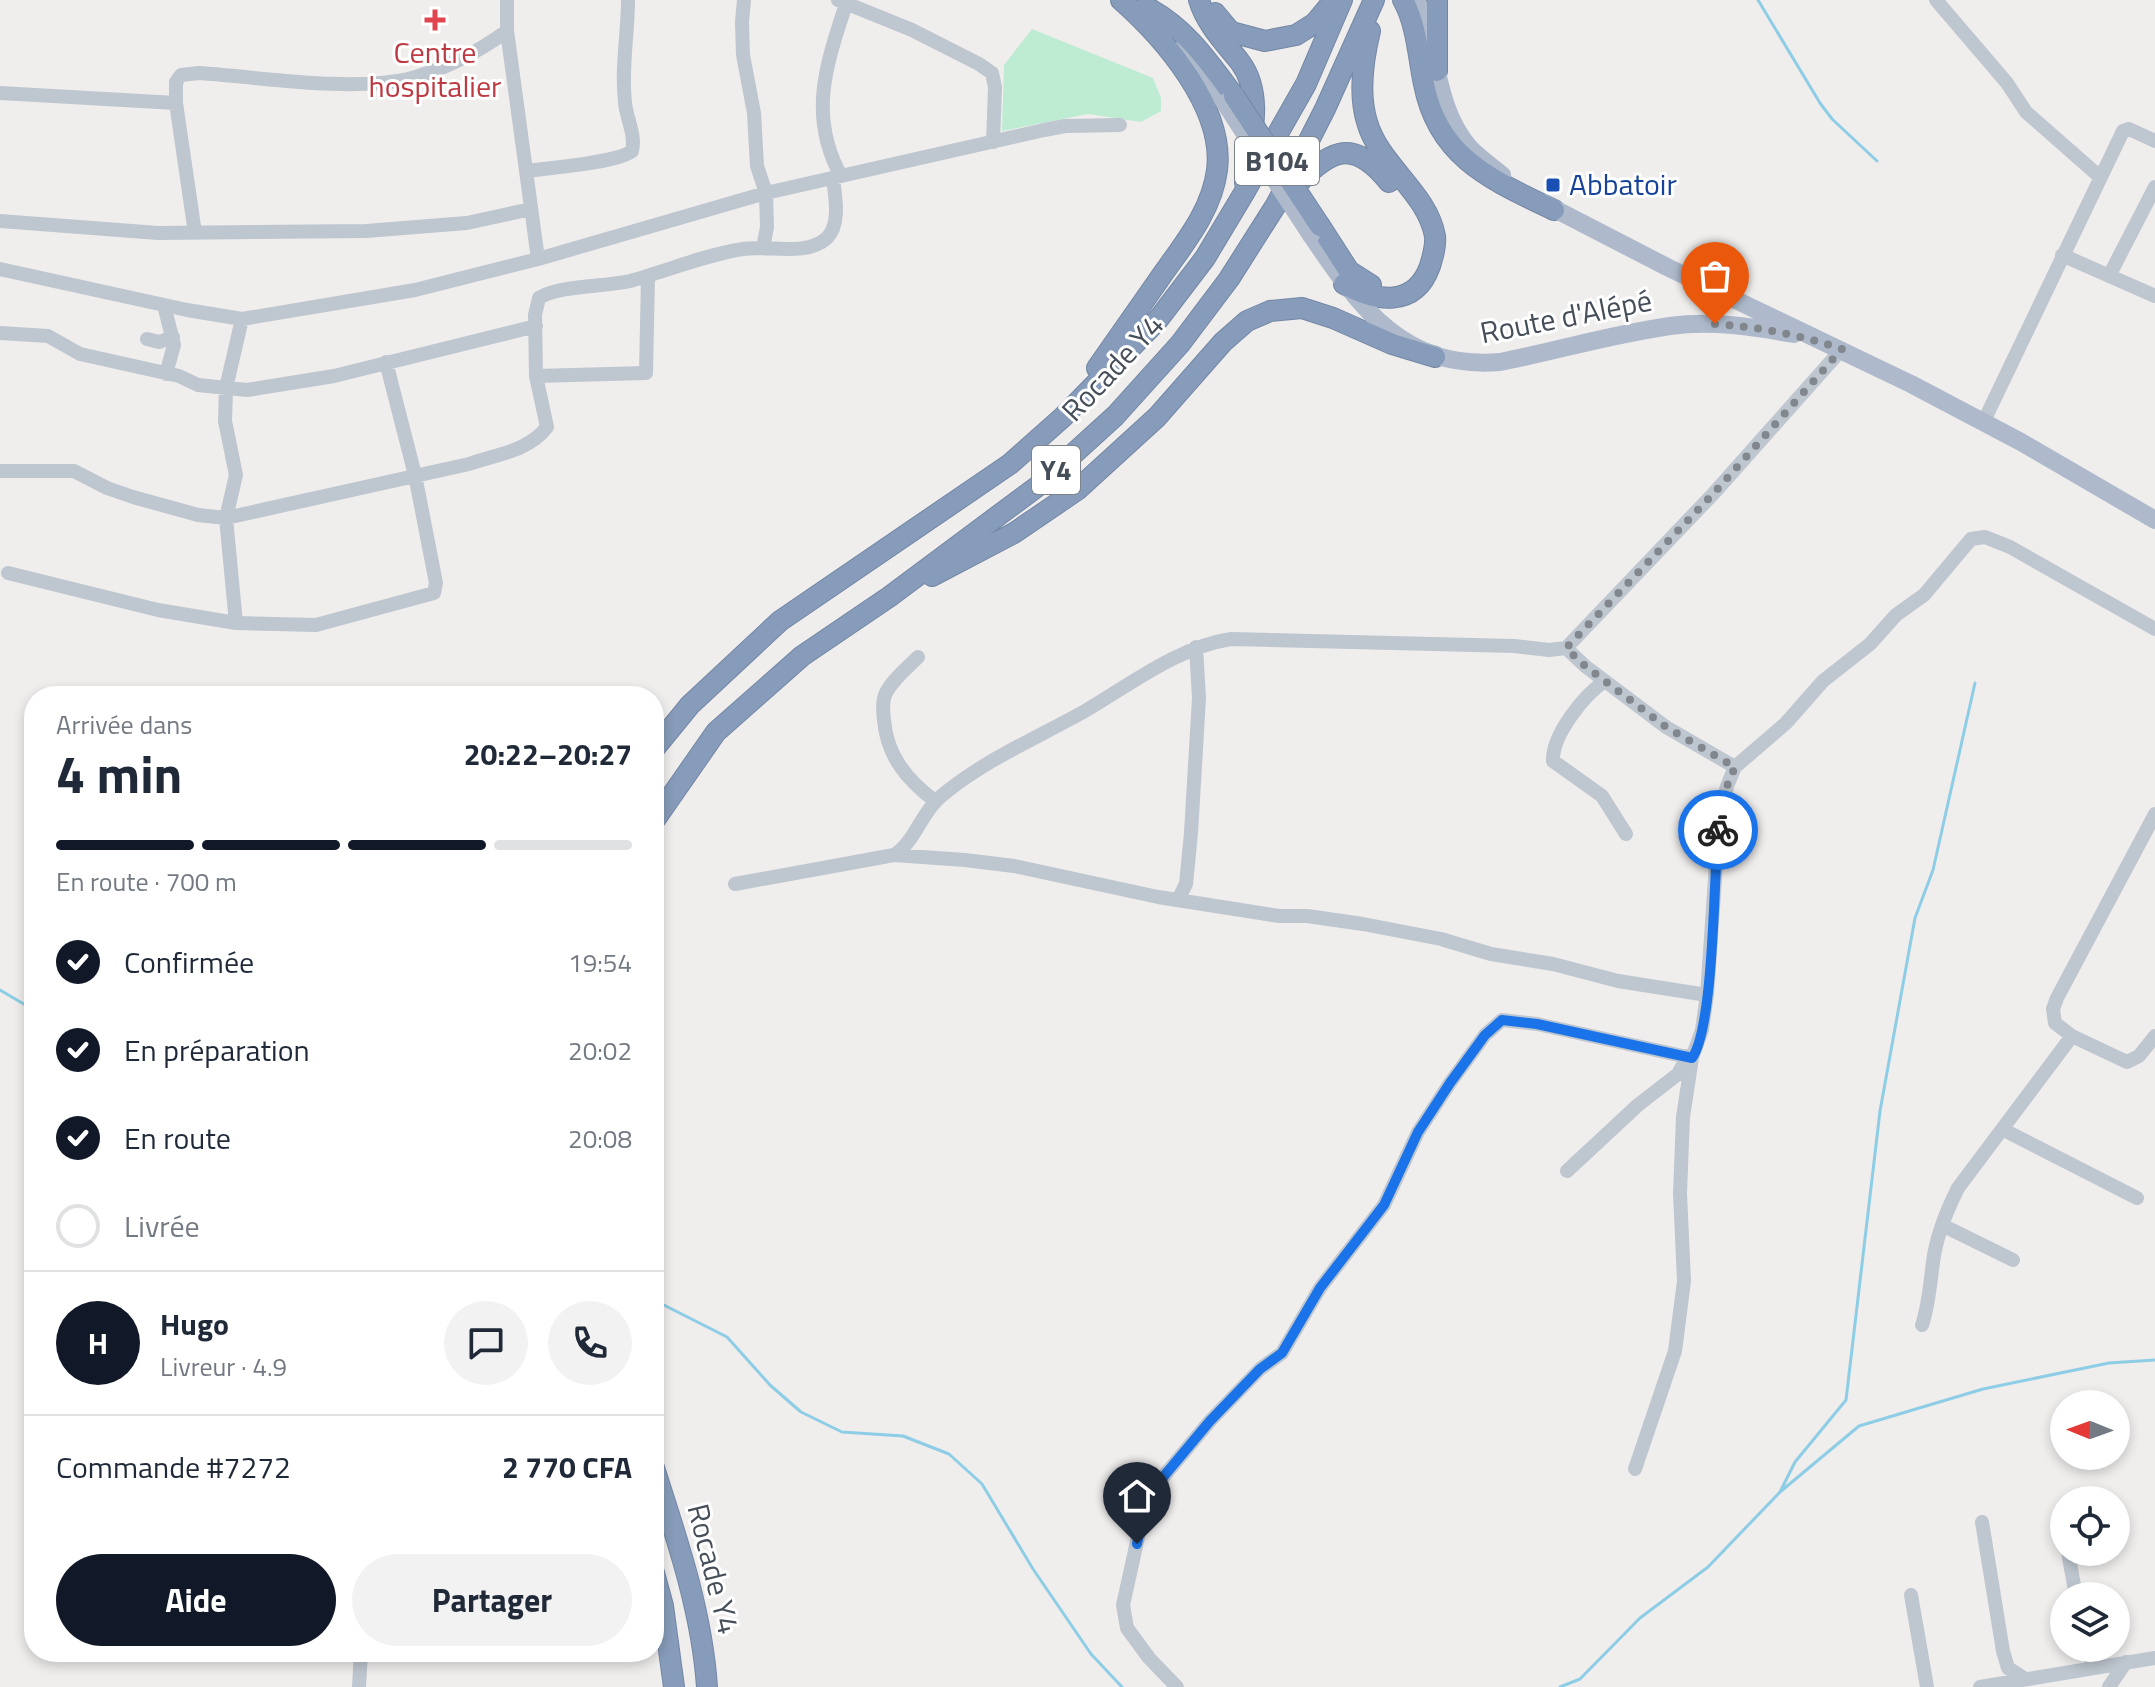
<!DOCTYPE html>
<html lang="fr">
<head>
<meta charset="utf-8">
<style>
  :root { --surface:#fff; --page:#f2f2f3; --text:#1f2937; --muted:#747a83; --line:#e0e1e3; --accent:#111827 }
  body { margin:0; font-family:"Titillium Web",sans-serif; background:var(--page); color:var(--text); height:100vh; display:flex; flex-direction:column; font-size:30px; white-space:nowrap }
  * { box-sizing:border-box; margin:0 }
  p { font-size:26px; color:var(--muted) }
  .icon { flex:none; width:44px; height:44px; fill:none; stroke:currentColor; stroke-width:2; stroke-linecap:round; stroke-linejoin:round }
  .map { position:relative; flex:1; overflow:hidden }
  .drawer { position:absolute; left:24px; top:686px; width:640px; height:976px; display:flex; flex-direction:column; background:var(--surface); border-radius:32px; box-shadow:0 4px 12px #0003 }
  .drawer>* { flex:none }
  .needle { width:52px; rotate:271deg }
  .buttons { position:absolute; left:2050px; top:1390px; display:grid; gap:16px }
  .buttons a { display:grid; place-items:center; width:80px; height:80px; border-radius:50%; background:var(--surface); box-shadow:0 4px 12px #0003; font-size:40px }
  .pin { position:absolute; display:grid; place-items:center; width:68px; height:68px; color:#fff; margin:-82px -34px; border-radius:50% 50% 50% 0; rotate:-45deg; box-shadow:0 0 8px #0007 }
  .pin .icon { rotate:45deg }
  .courier { position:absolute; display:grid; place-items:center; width:80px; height:80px; margin:-40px; border:6px solid #1a73e8; border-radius:50%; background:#fff; color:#222; box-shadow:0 2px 10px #0007 }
  .headline em { font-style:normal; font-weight:700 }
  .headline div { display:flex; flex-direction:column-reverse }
  .headline { display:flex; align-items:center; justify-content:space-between; height:136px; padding:0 32px }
  h1 { font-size:52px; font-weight:700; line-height:60px }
  .bar { display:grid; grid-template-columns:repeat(4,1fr); gap:12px 8px; align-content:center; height:96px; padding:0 32px }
  .bar i { height:10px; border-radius:6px; background:var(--line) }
  .bar .on { background:var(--accent) }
  .bar p { grid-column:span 4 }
  .line { display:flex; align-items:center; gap:20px; padding:0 32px; border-top:2px solid var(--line) }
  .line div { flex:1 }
  .round { display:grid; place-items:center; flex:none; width:84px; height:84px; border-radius:42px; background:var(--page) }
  ol { padding:0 32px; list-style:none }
  li { display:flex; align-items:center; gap:24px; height:88px }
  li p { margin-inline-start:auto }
  li .icon { padding:8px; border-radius:50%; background:var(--accent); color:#fff; stroke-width:4 }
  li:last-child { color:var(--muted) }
  li i { width:44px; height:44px; border:4px solid var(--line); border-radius:50% }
  .action { display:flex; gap:16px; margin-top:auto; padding:16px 32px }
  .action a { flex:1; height:92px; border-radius:48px; background:var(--accent); color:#fff; font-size:32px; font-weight:700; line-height:92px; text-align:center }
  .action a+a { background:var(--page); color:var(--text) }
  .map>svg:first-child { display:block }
  .green { fill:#bdecd3 }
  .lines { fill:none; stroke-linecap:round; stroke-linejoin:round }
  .stream { stroke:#8dcde6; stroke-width:3 }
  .highway-casing { stroke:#7387a5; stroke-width:22 }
  .minor { stroke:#bec6cf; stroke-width:14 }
  .major { stroke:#aebacb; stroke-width:18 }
  .highway { stroke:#879cba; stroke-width:20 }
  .highway-bridge-casing { stroke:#7387a5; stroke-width:22; stroke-linecap:butt }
  .major-bridge { stroke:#aebacb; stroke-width:18 }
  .highway-bridge { stroke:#879cba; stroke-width:20 }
  .done { stroke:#82868d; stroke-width:8; stroke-dasharray:0 14.4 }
  .route { stroke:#1a73e8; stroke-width:10 }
  .health-dot { fill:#e0444e; stroke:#fff; stroke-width:3 }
  .transit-dot { fill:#1a4fb4; stroke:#fff; stroke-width:3 }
  .labels { text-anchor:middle; stroke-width:6; stroke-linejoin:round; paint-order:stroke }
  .shield { fill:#fff; stroke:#7e848b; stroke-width:2 }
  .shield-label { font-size:28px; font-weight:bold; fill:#464f59 }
  .health-label { font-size:30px; fill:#be3a42; stroke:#fff }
  .transit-label { font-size:30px; fill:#164399; stroke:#fff; text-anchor:start }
  .street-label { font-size:30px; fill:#464f59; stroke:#fff }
</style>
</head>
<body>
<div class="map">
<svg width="2155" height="1687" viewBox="0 0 2155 1687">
  <rect width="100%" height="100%" fill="#f0eded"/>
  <!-- green -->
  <path class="green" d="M1032,29L1153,78L1161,98V111L1141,122L1088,114L1002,131L1004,65Z"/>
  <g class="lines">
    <!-- stream -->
    <path class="stream" d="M1758,0L1820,103L1832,119L1877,161
      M0,990L34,1010
      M654,1300L727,1337L770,1385L801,1412L842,1432L903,1436L949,1454L982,1484L1033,1569L1091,1654L1122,1687
      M1780,1492L1795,1462L1846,1400L1880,1111L1915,918L1933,870L1975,683
      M1560,1687L1580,1679L1640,1618L1708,1567L1780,1492L1859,1426L1983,1389L2109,1363L2155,1360"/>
    <defs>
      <path id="highway" d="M1199,0C1206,24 1225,43 1240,62C1266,97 1249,144 1245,183
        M1403,0C1417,25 1418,56 1424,84C1438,158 1492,180 1554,210
        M1146,7C1185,27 1208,61 1234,96
        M1215,13L1231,32L1265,41L1296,35L1315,23L1334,0
        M1437,71V0
        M1287,194C1325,157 1347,130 1389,182
        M1320,226L1349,271L1371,285
        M1344,284C1376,302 1415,308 1430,266C1433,256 1436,246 1435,236C1427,192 1379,165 1367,122C1358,93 1363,60 1370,31
        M1097,368C1118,338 1139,308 1160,278C1183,245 1212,211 1217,170C1225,108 1164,38 1121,0
        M932,576L1014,533L1077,490L1157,417L1223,342L1247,321L1270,311L1302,308L1333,318L1392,344L1435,357
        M654,749L690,705L780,621L1010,464L1063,417L1157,321L1205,258L1244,193L1306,84L1342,0
        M654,821L716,732L802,656L889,597L1038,486L1115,416L1180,344L1229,279L1276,205L1325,109L1374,0
        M654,1468C677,1539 702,1612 707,1687
        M654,1573L663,1606L674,1687"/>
    </defs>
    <!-- highway casing -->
    <use href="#highway" class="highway-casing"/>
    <!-- minor -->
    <path class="minor" d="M507,0V31L538,259
      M744,0L742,22L743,55L754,113L757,166L766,193L767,227L763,248
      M838,0L912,30L979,64L992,73L995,87L993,142
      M1936,0L2007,83L2026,112L2100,177
      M0,93L176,103
      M526,171C548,168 617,163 632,151C636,134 626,118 625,102C621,68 628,34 628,0
      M841,176C808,116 826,65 846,4
      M0,221L158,233L366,231L467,223L531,209
      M195,233L176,103V82L181,75L199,73C260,77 350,92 408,79C443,70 478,52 507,31
      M2062,255L2155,296
      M0,269L187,310L242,319L415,290L538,259L766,193L1044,130L1065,126L1120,125
      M2109,276L2155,187
      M164,305L174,345L166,374
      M0,333L48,336L80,354L179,376L198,385L247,390L334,376L536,326
      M147,339L159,342L173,337
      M536,376L646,373L648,276
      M1983,423L2123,131L2129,129L2155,141
      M0,471H74L107,488L133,497L198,515L226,518L469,464C495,455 529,451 547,427L536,376L535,315L539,298C560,285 604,287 630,281C667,271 704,255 743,249C768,245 806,257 827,238C841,224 835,196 833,178
      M8,573L158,610L236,623L316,625L434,593L436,583L415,475L386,362
      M236,623L226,518L236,475L225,421L226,388L242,319
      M1566,648L1585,666L1666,727L1735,767
      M918,657C908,667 890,682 885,695C882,703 883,712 884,720C887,756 907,780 935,801
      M1605,681C1584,695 1552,735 1553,761L1602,796L1626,834
      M2155,814L2057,998L2053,1009L2055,1023L2072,1036L2127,1062L2139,1056L2155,1036
      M894,855C914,843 921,814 939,798C982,761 1035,739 1085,711C1131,684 1178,647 1231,639L1514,646L1549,650L1566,648L1714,493L1842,349
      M735,884L894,855L965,860L1014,866L1158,897L1279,916H1307L1363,924L1441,939L1491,954L1553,964L1618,981L1707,995
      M1178,900L1186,884L1191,833L1199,698L1196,647
      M2004,1130L2137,1198
      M1567,1171L1638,1105L1678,1074L1688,1056
      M1944,1226L2013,1260
      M1922,1325C1929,1304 1930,1284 1933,1262C1936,1238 1947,1210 1958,1188L2072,1036
      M1635,1469L1675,1351L1684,1281L1680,1193L1683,1117L1692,1058
      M2063,1521L2064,1527
      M1982,1522L2003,1651L2008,1668L2025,1679
      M2068,1552L2076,1596
      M1911,1595L1927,1687
      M2085,1648L2091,1660L2102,1666
      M359,1687L361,1652
      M1177,1687L1149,1658L1127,1628L1123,1605L1142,1519L1164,1476L1210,1421L1260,1369L1282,1353L1320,1288L1384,1205L1418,1132L1450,1083L1485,1035L1502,1020L1537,1024L1692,1058L1702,1030L1707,995L1719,820L1727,786L1735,767L1786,723L1823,681L1870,644L1896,615L1924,595L1971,539L1985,537L2010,547L2155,629
      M1980,1687L2155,1658
      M2109,1687L2126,1662"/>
    <!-- major -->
    <path class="major" d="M1416,0C1439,47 1433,105 1469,147C1478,157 1491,166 1502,175
      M1184,47L1225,103
      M1543,203L1669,268L1911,384L2021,442L2155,520
      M1311,235C1360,307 1402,370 1500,362C1556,351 1613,334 1670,326C1711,320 1754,327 1794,334"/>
    <!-- highway -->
    <use href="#highway" class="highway"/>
    <defs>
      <path id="highway-bridge" d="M1234,96L1320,226"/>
    </defs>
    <!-- highway-bridge casing -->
    <use href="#highway-bridge" class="highway-bridge-casing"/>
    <!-- major-bridge -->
    <path class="major-bridge" d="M1225,103L1311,235"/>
    <!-- highway-bridge -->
    <use href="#highway-bridge" class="highway-bridge"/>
  </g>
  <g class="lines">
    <!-- done -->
    <path class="done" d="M1715,324C1760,327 1800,335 1842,349L1714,493L1566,648L1585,666L1666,727L1735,767L1727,786L1718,830"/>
    <!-- route -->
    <path class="route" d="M1137,1544L1142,1519L1164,1476L1210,1421L1260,1369L1282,1353L1320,1288L1384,1205L1418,1132L1450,1083L1485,1035L1502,1020L1537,1024L1692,1058C1714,1028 1714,875 1718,830"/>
  </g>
  <!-- markers -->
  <path class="health-dot" d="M431 8h8v8h8v8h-8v8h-8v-8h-8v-8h8z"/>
  <rect class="transit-dot" x="1545" y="177" width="16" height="16" rx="4"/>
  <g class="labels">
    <!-- shield labels -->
    <g class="shield">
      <rect x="1235" y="137" width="84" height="48" rx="6"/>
      <rect x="1032" y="446" width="48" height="48" rx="6"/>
    </g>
    <g class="shield-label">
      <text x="1277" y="171">B104</text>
      <text x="1056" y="480">Y4</text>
    </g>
    <!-- health labels -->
    <g class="health-label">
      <text x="435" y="63">Centre<tspan x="435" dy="34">hospitalier</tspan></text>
    </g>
    <!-- transit labels -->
    <g class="transit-label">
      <text x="1569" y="195">Abbatoir</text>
    </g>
    <!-- street labels -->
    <g class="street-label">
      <text transform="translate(1566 317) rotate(-11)" y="10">Route d'Alépé</text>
      <text transform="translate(1113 368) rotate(-47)" y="10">Rocade Y4</text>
      <text transform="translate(713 1569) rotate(76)" y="10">Rocade Y4</text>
    </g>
  </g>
</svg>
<div class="buttons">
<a><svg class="needle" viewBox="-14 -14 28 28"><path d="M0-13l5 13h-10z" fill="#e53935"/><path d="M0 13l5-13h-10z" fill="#747a83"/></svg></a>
<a><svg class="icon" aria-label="locate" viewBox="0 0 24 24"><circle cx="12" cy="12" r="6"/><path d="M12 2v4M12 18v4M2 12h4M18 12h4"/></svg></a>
<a><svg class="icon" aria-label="layers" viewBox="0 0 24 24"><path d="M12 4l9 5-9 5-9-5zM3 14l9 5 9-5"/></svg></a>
</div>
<div class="pin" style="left:1715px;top:324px;background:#ea580c"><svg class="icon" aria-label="bag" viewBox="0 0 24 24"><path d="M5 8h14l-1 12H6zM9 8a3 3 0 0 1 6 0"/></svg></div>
<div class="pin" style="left:1137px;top:1544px;background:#1f2937"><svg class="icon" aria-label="home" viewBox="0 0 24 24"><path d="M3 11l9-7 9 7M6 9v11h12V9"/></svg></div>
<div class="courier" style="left:1718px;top:830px"><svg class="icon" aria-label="bike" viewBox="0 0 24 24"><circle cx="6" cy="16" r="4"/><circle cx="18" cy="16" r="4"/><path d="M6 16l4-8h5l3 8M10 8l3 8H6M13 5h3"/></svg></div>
<section class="drawer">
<div class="headline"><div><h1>4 min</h1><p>Arrivée dans</p></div><em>20:22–20:27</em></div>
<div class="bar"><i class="on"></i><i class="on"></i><i class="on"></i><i></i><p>En route · 700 m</p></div>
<ol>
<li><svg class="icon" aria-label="check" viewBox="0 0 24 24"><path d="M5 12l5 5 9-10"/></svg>Confirmée<p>19:54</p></li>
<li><svg class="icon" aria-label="check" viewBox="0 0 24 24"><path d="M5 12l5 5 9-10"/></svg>En préparation<p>20:02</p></li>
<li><svg class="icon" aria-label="check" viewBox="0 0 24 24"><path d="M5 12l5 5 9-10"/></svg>En route<p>20:08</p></li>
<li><i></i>Livrée</li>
</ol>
<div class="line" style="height:144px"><b class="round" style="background:var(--accent);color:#fff">H</b><div><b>Hugo</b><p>Livreur · 4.9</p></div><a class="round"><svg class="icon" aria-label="chat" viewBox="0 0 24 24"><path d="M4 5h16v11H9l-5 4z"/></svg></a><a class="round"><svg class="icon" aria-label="phone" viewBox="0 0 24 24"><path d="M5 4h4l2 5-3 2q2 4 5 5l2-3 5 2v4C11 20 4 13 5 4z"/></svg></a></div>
<div class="line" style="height:104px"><div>Commande #7272</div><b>2 770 CFA</b></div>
<div class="action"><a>Aide</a><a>Partager</a></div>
</section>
</div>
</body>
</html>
